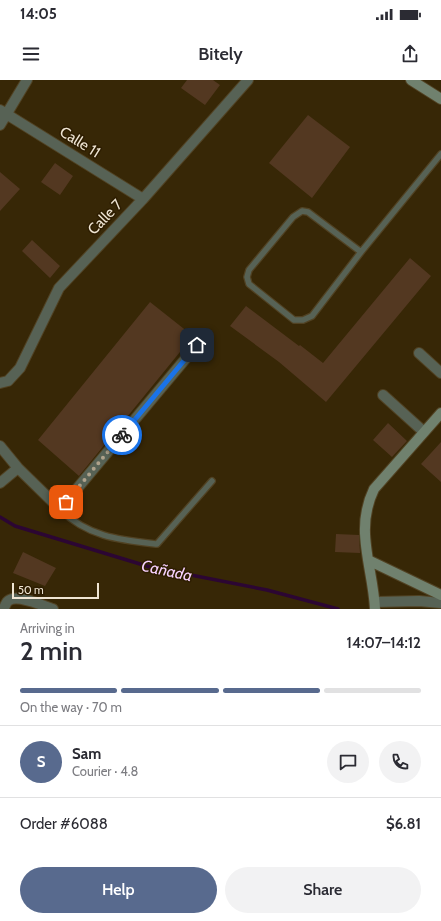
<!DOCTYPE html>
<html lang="en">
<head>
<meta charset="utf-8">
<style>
  :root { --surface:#fff; --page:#f2f2f3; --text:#2b2b33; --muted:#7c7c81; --line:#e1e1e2; --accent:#586a8e }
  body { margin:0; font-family:Cabin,sans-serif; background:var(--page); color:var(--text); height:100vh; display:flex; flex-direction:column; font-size:15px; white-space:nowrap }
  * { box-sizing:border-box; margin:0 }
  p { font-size:13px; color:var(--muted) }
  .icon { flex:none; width:22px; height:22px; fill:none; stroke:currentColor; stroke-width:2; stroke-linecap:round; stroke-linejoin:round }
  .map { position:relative; height:529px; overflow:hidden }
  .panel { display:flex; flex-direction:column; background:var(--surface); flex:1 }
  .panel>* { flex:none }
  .scale { position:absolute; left:12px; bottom:10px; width:87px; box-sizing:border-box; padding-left:4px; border:2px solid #efe5d3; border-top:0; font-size:11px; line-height:14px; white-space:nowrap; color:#efe5d3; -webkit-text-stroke:3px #2d1d00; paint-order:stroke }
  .pin { position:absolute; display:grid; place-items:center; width:34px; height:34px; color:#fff; margin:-17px; border-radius:8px; box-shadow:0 2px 6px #0006 }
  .courier { position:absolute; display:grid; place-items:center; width:40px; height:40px; margin:-20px; border:3px solid #1a73e8; border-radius:50%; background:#fff; color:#222; box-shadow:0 1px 5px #0007 }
  .summary em { font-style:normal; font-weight:600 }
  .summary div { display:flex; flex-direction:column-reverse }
  .summary { display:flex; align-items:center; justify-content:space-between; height:68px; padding:0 20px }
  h1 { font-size:26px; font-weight:600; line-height:30px }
  .bar { display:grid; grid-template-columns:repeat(4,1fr); gap:6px 4px; align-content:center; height:48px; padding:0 20px }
  .bar i { height:5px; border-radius:3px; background:var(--line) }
  .bar .current { background:var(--accent) }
  .bar p { grid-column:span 4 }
  .line { display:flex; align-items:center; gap:10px; padding:0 20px; border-top:1px solid var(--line) }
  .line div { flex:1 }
  .round { display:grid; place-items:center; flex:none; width:42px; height:42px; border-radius:21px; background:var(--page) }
  .primary-button { display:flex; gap:8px; margin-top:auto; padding:8px 20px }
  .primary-button a { flex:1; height:46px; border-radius:24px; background:var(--accent); color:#fff; font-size:16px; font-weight:600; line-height:46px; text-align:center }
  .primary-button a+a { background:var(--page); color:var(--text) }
  .status { display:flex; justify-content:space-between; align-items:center; height:28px; padding:0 20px; background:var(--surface); direction:ltr }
  .status svg { height:11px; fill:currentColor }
  header { display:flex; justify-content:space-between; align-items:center; height:52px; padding:0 20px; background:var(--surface); font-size:18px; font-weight:600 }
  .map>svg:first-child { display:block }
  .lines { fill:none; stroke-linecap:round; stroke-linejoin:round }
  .stream { stroke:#2c0633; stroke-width:3.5 }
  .building { fill:#533821 }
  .lane-casing { stroke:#514223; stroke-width:8 }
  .street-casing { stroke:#514223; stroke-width:12 }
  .secondary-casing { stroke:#514223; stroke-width:12 }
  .lane { stroke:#576255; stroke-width:5.5 }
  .street { stroke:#576255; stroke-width:10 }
  .secondary { stroke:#70816e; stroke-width:10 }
  .done { stroke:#afa28b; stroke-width:4; stroke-dasharray:0 7.2 }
  .route { stroke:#1a73e8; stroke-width:5 }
  .labels { text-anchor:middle; stroke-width:3; stroke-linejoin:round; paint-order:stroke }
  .street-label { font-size:15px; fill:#efe5d3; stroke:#2d1d00 }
  .water-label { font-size:16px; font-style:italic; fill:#f8d2ff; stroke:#2d1d00 }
</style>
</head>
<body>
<div class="status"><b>14:05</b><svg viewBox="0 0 49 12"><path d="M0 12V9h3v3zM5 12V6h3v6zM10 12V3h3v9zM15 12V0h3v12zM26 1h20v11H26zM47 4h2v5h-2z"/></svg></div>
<header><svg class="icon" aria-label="menu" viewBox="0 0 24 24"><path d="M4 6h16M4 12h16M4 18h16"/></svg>Bitely<svg class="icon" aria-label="share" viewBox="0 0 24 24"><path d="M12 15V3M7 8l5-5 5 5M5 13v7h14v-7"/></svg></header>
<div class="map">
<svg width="441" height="529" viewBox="0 0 441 529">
  <rect width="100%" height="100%" fill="#372706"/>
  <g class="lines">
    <!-- stream -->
    <path class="stream" d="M0,437L15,446L150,487L267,510L338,529"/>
  </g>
  <!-- building -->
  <path class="building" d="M187,0H213L220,5L205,25L181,8Z
    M308,35L350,67L312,118L269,83Z
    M55,83L73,96L60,115L41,102Z
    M0,92L20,109L0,131Z
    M32,160L60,186L50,198L22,171Z
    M410,178L431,196L326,322L279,282L230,246L246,226L299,266L300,265L323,283Z
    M150,222L193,256L79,396L38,360Z
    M388,343L407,361L392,377L373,360Z
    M441,362V402L421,384Z
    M336,454L359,455L360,473L335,472Z
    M23,472L56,488L45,506L13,493Z"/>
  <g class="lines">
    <defs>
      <path id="lane" d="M361,172L308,132L302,131L293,137L249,190L247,197L249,204L294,240H303L312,236L361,172L441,74
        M60,429C87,457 121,460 157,464L212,401"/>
      <path id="street" d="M0,30L143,119
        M0,45L27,0
        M419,273L441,293
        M0,303L8,301L20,288L59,208L143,119L248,0
        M383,315L424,352
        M0,366L18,388L60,429L197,265
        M0,403L18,388
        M375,522L419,521L441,523
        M3,529C5,527 6,522 8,521C17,513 43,526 53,529"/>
      <path id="secondary" d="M411,0L441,19
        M368,480L441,515
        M375,529C373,487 354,450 374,409L441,333"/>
    </defs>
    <!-- lane casing -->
    <use href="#lane" class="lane-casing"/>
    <!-- street casing -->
    <use href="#street" class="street-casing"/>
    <!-- secondary casing -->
    <use href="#secondary" class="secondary-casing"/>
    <!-- lane -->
    <use href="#lane" class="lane"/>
    <!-- street -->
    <use href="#street" class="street"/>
    <!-- secondary -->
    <use href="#secondary" class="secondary"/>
  </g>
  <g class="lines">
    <!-- done -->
    <path class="done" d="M66,422L122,355"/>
    <!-- route -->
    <path class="route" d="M122,355L197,265"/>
  </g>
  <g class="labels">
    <!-- street labels -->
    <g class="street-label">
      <text transform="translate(80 62) rotate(32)" y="5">Calle 11</text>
      <text transform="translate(105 137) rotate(-46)" y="5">Calle 7</text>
    </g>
    <!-- water labels -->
    <g class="water-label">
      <text transform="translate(167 490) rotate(12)" y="6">Cañada</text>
    </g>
  </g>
</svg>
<div class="scale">50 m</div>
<div class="pin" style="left:66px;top:422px;background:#ea580c"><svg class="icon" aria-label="bag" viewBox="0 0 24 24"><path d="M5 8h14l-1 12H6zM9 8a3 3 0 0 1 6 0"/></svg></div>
<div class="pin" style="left:197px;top:265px;background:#1f2937"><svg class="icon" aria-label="home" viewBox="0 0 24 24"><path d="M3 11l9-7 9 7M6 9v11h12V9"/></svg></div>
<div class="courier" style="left:122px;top:355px"><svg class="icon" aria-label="bike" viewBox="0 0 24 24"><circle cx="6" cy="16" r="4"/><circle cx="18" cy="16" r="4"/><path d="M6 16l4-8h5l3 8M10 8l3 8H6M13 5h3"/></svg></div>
</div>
<section class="panel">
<div class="summary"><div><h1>2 min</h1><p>Arriving in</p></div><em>14:07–14:12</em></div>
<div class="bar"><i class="current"></i><i class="current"></i><i class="current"></i><i></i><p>On the way · 70 m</p></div>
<div class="line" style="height:72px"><b class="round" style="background:var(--accent);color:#fff">S</b><div><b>Sam</b><p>Courier · 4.8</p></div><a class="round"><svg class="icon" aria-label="chat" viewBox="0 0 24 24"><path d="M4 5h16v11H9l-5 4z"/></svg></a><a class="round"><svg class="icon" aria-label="phone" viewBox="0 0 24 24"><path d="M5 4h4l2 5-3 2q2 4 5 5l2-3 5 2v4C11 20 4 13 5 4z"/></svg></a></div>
<div class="line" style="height:52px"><div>Order #6088</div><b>$6.81</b></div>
<div class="primary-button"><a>Help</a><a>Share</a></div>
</section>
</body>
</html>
